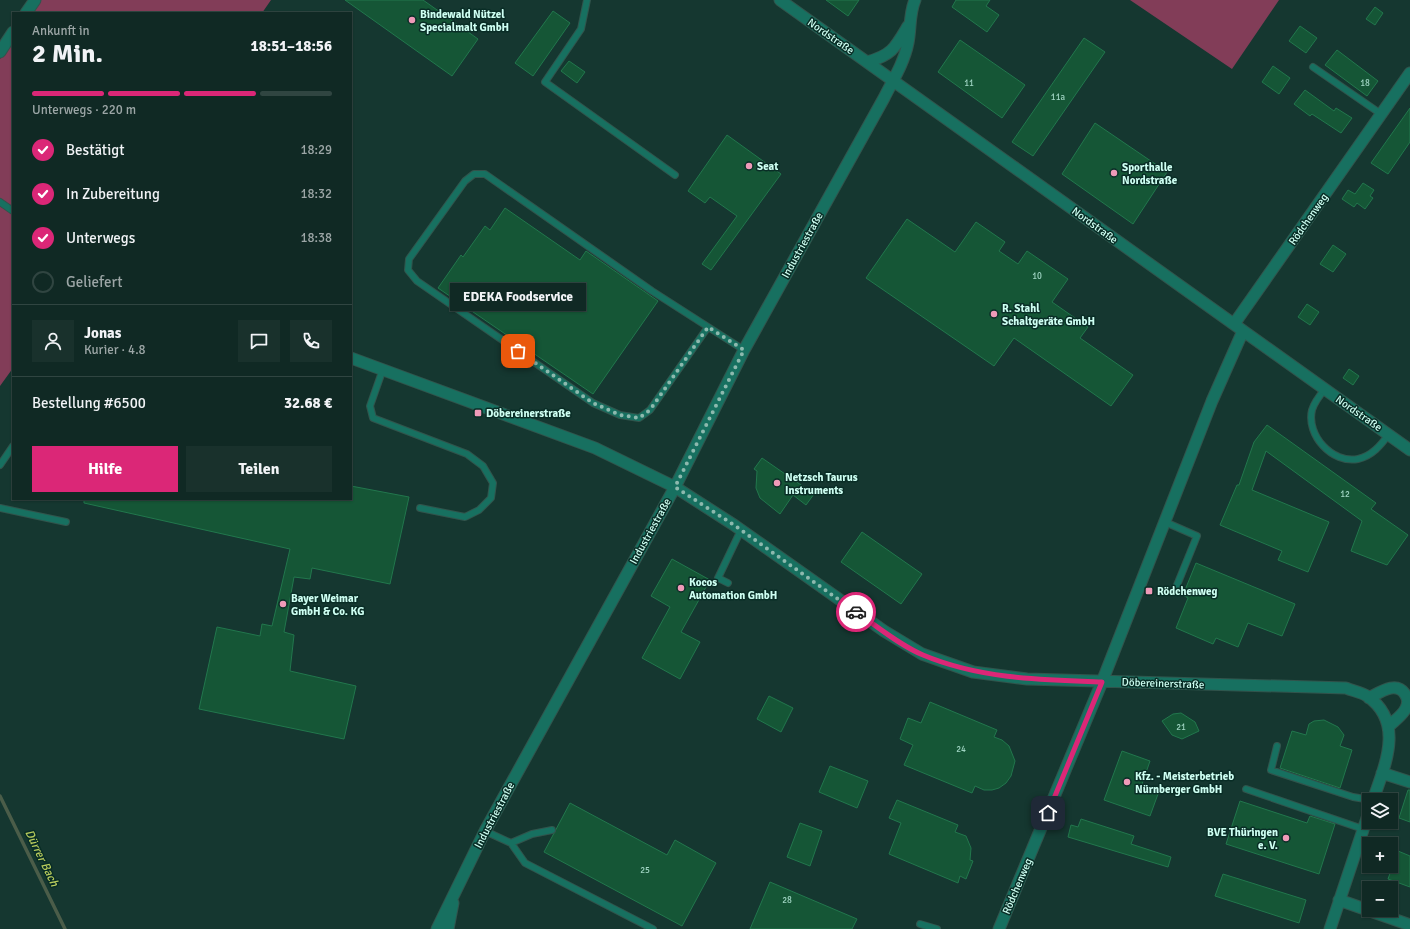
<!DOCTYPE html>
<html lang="de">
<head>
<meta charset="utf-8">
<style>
  :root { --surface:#102924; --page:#19312c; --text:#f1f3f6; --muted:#9ca6a6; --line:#304541; --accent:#db2777 }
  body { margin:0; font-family:Signika,sans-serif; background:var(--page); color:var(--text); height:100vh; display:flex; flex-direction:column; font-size:15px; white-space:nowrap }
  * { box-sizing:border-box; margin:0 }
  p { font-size:13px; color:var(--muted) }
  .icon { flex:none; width:22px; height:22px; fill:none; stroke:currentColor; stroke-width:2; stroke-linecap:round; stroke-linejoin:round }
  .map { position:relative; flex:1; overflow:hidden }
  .panel { position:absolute; left:12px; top:12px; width:340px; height:488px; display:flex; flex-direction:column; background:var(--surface); border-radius:0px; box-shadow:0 1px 3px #0004,0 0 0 1px var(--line) }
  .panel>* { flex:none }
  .fabs { position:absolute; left:1362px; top:793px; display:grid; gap:8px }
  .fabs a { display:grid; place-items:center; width:36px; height:36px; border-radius:0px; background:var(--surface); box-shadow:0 1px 3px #0004,0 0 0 1px var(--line); font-size:20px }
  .pin { position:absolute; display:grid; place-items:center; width:34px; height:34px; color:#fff; margin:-17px; border-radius:8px; box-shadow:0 2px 6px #0006 }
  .courier { position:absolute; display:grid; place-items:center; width:40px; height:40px; margin:-20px; border:3px solid #db2777; border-radius:50%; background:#fff; color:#222; box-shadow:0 1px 5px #0007 }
  .bubble { position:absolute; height:28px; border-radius:0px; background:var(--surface); box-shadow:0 1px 3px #0004,0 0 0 1px var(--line); font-size:13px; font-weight:800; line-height:28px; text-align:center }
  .overview em { font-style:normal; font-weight:800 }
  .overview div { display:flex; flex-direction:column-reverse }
  .overview { display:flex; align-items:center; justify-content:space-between; height:68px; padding:0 20px }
  h1 { font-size:26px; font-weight:800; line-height:30px }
  .bar { display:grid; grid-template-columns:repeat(4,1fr); gap:6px 4px; align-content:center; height:48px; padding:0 20px }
  .bar i { height:5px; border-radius:3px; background:var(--line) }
  .bar .on { background:var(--accent) }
  .bar p { grid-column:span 4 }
  .line { display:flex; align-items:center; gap:10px; padding:0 20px; border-top:1px solid var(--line) }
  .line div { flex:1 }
  .round { display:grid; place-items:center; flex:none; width:42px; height:42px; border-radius:0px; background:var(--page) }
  ol { padding:0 20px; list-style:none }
  li { display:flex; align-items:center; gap:12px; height:44px }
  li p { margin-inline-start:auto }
  li .icon { padding:4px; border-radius:50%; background:var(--accent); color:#fff; stroke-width:4 }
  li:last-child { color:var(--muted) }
  li i { width:22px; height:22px; border:2px solid var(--line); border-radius:50% }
  .primary-button { display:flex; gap:8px; margin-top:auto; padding:8px 20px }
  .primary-button a { flex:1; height:46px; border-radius:0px; background:var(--accent); color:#fff; font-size:16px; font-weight:800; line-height:46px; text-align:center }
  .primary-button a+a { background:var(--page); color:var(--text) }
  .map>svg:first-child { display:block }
  .green { fill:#823d58 }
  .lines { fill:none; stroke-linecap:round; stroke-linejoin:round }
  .stream { stroke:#4b5d49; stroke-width:3.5 }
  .building { fill:#155636; stroke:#22774d }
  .service-casing { stroke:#31544c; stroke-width:8 }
  .minor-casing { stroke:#31544c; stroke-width:13 }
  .service { stroke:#177060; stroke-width:6 }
  .minor { stroke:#177060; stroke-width:11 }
  .done { stroke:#8db9ae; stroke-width:4; stroke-dasharray:0 7.2 }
  .route { stroke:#db2777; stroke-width:5 }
  .poi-dot { fill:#ef9ab8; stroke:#092d26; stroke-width:1.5 }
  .labels { text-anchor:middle; stroke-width:3; stroke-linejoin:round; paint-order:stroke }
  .number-label { font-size:9px; fill:#a0d5c3 }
  .poi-label { font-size:11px; font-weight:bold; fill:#cefff2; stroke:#092d26; text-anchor:start }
  .street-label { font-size:11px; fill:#cefff2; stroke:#092d26 }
  .water-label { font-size:12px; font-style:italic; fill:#b9cc5d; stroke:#092d26 }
</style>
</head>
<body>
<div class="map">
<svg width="1410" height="929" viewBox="0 0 1410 929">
  <rect width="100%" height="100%" fill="#153730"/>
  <!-- green -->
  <path class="green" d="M41,0H271L262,13H32Z
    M1130,0H1279L1232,69Z
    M13,40V368L0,386V59Z"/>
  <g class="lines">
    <!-- stream -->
    <path class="stream" d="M0,796L65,929"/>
  </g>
  <!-- building -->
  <path class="building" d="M345,0H423L478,39L452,76Z
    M826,0H859L848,16Z
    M956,0H990L986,6L999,15L987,32L952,7Z
    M1375,7L1383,13L1375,25L1366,19Z
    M553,11L570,23L533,76L515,63Z
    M1300,26L1317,38L1306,53L1289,41Z
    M1084,38L1105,52L1033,156L1012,142Z
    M960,40L1025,85L1002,118L938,72Z
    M1337,50L1378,81L1367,96L1325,65Z
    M569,61L585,72L577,83L561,71Z
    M1273,66L1290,78L1279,94L1262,82Z
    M1305,90L1334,111L1336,108L1352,118L1341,133L1312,114L1310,116L1294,104Z
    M1410,108V142L1388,174L1371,163Z
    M1095,123L1167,172L1133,224L1062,174Z
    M727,135L781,174L711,270L702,264L737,216L710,197L705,203L688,191Z
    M1363,183L1374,190L1370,196L1373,198L1365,209L1357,203L1354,207L1342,199L1348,190L1355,194Z
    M505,208L580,260L586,251L658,301L593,394L438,288L461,255L463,257L485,226L490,230Z
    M907,219L955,252L976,222L1005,242L999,251L1018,264L1027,251L1068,279L1052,302L1088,327L1080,338L1133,375L1111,406L1014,338L994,366L866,278Z
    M1333,245L1346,254L1333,272L1320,264Z
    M1307,304L1319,312L1310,325L1298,317Z
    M1349,369L1359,376L1353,385L1343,378Z
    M1267,425L1376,503L1371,509L1408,535L1387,565L1351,551L1362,521L1266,451L1252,490L1329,522L1308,572L1278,560L1282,551L1220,525L1237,485H1239L1254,442Z
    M762,458L814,494L806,505L793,495L780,514L760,498L756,488L757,471L754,469Z
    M351,486L409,497L390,584L312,568L310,579L294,577L284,632L294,635L290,671L356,686L344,739L199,709L217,627L260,636L262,624L272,626L290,549L84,503V499H351Z
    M862,532L922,574L901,604L841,562Z
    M672,559L710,580L681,632L700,642L680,679L642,658L670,607L651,596Z
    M1196,563L1295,604L1282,636L1248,623L1238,647L1216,638L1213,644L1176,628L1188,598L1183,595Z
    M769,696L793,708L781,732L757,719Z
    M930,702L997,730L994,737L1002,740L1009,746L1015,761L1011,776L1006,783L999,788L992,790H984L975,786L972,793L904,765L913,745L900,739L908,718L921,723Z
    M1181,713L1195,722L1199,731L1182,739L1172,735L1162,721L1173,714Z
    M1324,720L1338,727L1344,735L1340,746L1352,750L1340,788L1280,768L1292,731L1306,735L1309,724L1314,721Z
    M1122,751L1150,761L1141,787L1158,794L1150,816L1104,800Z
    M830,766L868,781L857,808L819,792Z
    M1408,790H1410V822L1399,818Z
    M897,800L958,825L955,832L966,836L971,848L970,860L973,861L966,879L960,876L958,883L889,854L901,823L889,818Z
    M1240,801L1307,823L1310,816L1335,824L1319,874L1226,844Z
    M570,803L667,855L675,840L716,863L682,926L544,852Z
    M1081,819L1134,836L1131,844L1171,857L1168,867L1068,837L1071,825L1078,827Z
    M800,823L822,831L810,866L787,857Z
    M1398,851L1410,856V887L1388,879Z
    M1223,874L1306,900L1299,923L1215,896Z
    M770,882L857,919L852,929H750Z"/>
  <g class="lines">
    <defs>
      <path id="service" d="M587,0L581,29L545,82L675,175
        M1313,67L1381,114
        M0,202L13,211
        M708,327L650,410L639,418L620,415L593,403L417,281L408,270L409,259L465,181L474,174H485L652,291L744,350
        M383,369L370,406L373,418L467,454L483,466L493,483L491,498L479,510L465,517L420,508
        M1325,389C1320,395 1314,403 1312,410C1306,435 1332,464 1358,459C1372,456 1381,445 1389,434
        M0,465L13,446
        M0,508L66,522
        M1165,522L1197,536L1175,590
        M728,583L718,578L741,530
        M1277,746L1271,770L1353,797L1371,800
        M1246,789L1363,829
        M485,831L511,843L532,834L552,830
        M511,843L525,863L653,929
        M920,924L937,929"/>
      <path id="minor" d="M780,0L1410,450
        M26,13L35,0
        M0,52L13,32
        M867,62C892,55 895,48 908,26
        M1234,324L1410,73
        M351,358L595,448L675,487L734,525L884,631L922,654L973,672L1027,679L1346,688C1353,691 1361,692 1367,696C1405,722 1385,765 1373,800
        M1369,698C1379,693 1396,680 1405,694C1408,698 1408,704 1406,708C1403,715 1394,721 1389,726
        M1382,773L1410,782
        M1339,900L1410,925
        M437,929L485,831L675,487L744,350L884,98C893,80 904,63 908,43C911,28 909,14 915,0
        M448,929L453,903
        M999,929L1102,682L1212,401L1243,331
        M1330,929L1369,812"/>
    </defs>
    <!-- service casing -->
    <use href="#service" class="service-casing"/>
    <!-- minor casing -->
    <use href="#minor" class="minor-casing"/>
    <!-- service -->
    <use href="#service" class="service"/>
    <!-- minor -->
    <use href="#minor" class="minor"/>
  </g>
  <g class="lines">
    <!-- done -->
    <path class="done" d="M518,351L593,403L620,415L639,418L650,410L708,327L744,350L675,487L734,525L856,612"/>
    <!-- route -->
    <path class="route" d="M856,612C877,626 899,645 923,655C980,679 1042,680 1102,682L1048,813"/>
  </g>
  <!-- markers -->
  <g class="poi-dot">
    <circle cx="412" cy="20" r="4"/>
    <circle cx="749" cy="166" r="4"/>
    <circle cx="1114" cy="173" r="4"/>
    <circle cx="994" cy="314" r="4"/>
    <rect x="474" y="409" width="8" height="8" rx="2"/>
    <circle cx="777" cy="483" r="4"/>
    <circle cx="681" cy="588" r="4"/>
    <rect x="1145" y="587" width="8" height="8" rx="2"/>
    <circle cx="283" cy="604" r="4"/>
    <circle cx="1127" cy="782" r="4"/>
    <circle cx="1286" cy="838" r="4"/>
  </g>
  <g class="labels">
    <!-- number labels -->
    <g class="number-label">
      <text x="969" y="86">11</text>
      <text x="1365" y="86">18</text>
      <text x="1058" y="100">11a</text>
      <text x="1037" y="279">10</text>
      <text x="1345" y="497">12</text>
      <text x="1181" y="730">21</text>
      <text x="961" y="752">24</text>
      <text x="645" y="873">25</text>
      <text x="787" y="903">28</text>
    </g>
    <!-- poi labels -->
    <g class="poi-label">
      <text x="420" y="18">Bindewald Nützel<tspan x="420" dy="13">Specialmalt GmbH</tspan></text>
      <text x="757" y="170">Seat</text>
      <text x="1122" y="171">Sporthalle<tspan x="1122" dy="13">Nordstraße</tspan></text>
      <text x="1002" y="312">R. Stahl<tspan x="1002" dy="13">Schaltgeräte GmbH</tspan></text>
      <text x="486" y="417">Döbereinerstraße</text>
      <text x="785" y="481">Netzsch Taurus<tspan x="785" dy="13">Instruments</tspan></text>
      <text x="689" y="586">Kocos<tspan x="689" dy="13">Automation GmbH</tspan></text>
      <text x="1157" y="595">Rödchenweg</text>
      <text x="291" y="602">Bayer Weimar<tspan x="291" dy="13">GmbH &amp; Co. KG</tspan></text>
      <text x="1135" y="780">Kfz. - Meisterbetrieb<tspan x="1135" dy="13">Nürnberger GmbH</tspan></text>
      <text x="1278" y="836" text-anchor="end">BVE Thüringen<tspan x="1278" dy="13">e. V.</tspan></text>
    </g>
    <!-- street labels -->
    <g class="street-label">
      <text transform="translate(831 36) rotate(35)" y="4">Nordstraße</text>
      <text transform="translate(1308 219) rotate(-55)" y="4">Rödchenweg</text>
      <text transform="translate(1095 225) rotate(36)" y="4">Nordstraße</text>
      <text transform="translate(802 245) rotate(-61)" y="4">Industriestraße</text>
      <text transform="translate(1359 413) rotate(35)" y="4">Nordstraße</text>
      <text transform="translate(650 531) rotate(-61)" y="4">Industriestraße</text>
      <text transform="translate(1163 683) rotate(2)" y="4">Döbereinerstraße</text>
      <text transform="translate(494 815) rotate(-62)" y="4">Industriestraße</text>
      <text transform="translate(1017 886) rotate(-67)" y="4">Rödchenweg</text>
    </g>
    <!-- water labels -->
    <g class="water-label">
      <text transform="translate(42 858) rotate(64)" y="4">Dürrer Bach</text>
    </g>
  </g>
</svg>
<div class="fabs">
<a><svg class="icon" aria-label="layers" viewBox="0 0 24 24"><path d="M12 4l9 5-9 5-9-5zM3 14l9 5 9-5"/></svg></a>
<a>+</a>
<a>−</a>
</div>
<div class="pin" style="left:518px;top:351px;background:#ea580c"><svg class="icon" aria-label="bag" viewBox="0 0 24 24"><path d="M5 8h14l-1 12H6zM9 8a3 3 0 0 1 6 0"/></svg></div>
<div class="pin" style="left:1048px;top:813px;background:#1f2937"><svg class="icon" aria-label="home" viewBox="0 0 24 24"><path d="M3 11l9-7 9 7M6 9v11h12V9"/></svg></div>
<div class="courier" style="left:856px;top:612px"><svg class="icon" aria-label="car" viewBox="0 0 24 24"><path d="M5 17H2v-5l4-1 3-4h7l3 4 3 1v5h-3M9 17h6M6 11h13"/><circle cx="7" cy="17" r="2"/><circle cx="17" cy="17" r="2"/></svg></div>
<div class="bubble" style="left:450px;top:283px;width:136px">EDEKA Foodservice</div>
<section class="panel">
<div class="overview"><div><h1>2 Min.</h1><p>Ankunft in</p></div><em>18:51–18:56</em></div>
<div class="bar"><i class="on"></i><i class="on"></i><i class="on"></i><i></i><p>Unterwegs · 220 m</p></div>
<ol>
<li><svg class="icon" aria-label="check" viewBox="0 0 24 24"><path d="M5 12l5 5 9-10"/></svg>Bestätigt<p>18:29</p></li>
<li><svg class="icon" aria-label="check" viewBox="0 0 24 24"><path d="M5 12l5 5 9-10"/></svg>In Zubereitung<p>18:32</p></li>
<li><svg class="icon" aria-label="check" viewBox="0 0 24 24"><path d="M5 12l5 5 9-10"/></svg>Unterwegs<p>18:38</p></li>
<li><i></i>Geliefert</li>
</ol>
<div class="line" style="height:72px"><a class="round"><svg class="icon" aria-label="person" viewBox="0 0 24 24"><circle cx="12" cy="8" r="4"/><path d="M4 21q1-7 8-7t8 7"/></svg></a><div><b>Jonas</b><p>Kurier · 4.8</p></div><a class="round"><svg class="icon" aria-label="chat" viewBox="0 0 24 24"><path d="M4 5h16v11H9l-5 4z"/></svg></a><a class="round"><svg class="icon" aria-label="phone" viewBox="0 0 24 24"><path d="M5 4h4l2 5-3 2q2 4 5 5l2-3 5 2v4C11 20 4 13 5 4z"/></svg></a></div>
<div class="line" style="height:52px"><div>Bestellung #6500</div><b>32.68 €</b></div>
<div class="primary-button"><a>Hilfe</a><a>Teilen</a></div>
</section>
</div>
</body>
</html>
